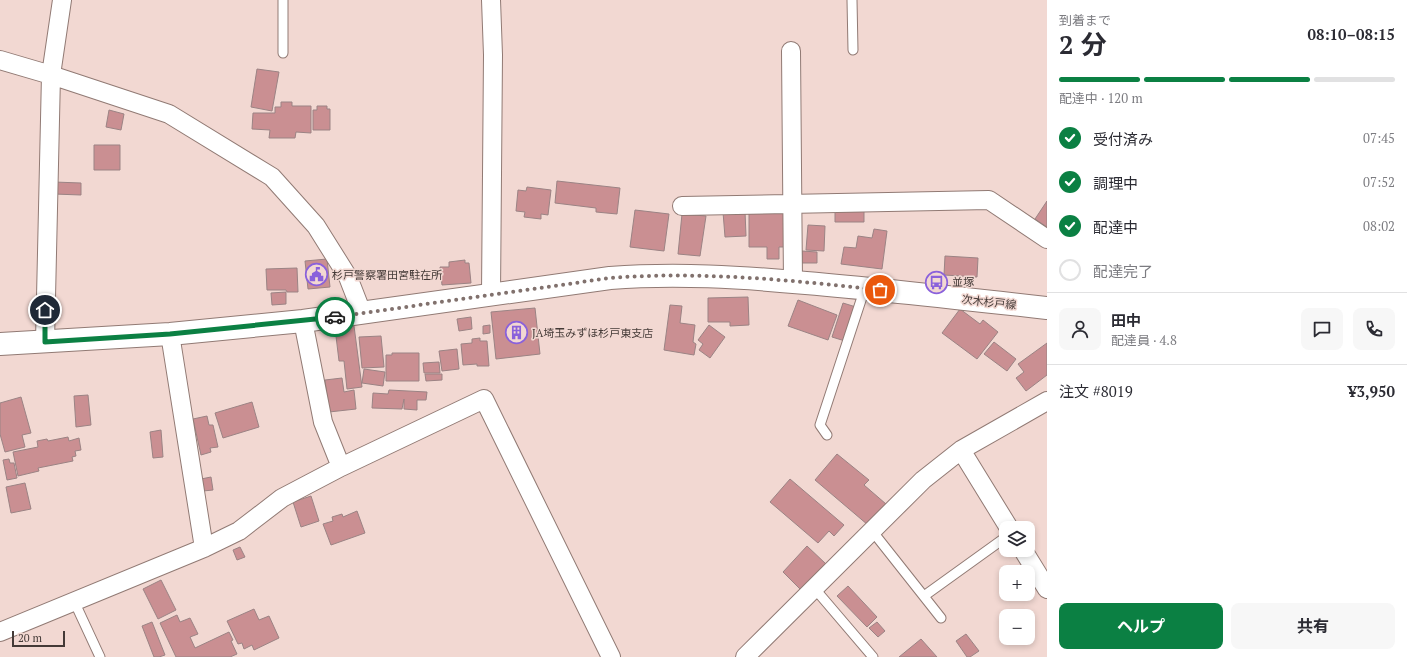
<!DOCTYPE html>
<html lang="ja">
<head>
<meta charset="utf-8">
<style>
  :root { --surface:#fff; --page:#f7f7f7; --text:#2b2b33; --muted:#7c7c81; --line:#e1e1e2; --accent:#0b8043 }
  body { margin:0; font-family:"PT Serif","Noto Sans JP",serif; background:var(--page); color:var(--text); height:100vh; display:flex; flex-direction:column; font-size:15px; white-space:nowrap }
  * { box-sizing:border-box; margin:0 }
  p { font-size:13px; color:var(--muted) }
  .icon { flex:none; width:22px; height:22px; fill:none; stroke:currentColor; stroke-width:2; stroke-linecap:round; stroke-linejoin:round }
  .map { position:relative; flex:1; overflow:hidden }
  .sheet { display:flex; flex-direction:column; background:var(--surface); width:360px }
  .sheet>* { flex:none }
  .tools { position:absolute; left:999px; top:521px; display:grid; gap:8px }
  .tools a { display:grid; place-items:center; width:36px; height:36px; border-radius:8px; background:var(--surface); box-shadow:0 2px 6px #0003; font-size:20px }
  .scale { position:absolute; left:12px; bottom:10px; width:53px; box-sizing:border-box; padding-left:4px; border:2px solid #443a37; border-top:0; font-size:11px; line-height:14px; white-space:nowrap; color:#443a37; -webkit-text-stroke:3px #f2d8d2; paint-order:stroke }
  .pin { position:absolute; display:grid; place-items:center; width:34px; height:34px; color:#fff; margin:-17px; border:2px solid #fff; border-radius:50%; box-shadow:0 1px 4px #0007 }
  .courier { position:absolute; display:grid; place-items:center; width:40px; height:40px; margin:-20px; border:3px solid #0b8043; border-radius:50%; background:#fff; color:#222; box-shadow:0 1px 5px #0007 }
  .headline em { font-style:normal; font-weight:700 }
  .headline div { display:flex; flex-direction:column-reverse }
  .headline { display:flex; align-items:center; justify-content:space-between; height:68px; padding:0 12px }
  h1 { font-size:26px; font-weight:700; line-height:30px }
  .bar { display:grid; grid-template-columns:repeat(4,1fr); gap:6px 4px; align-content:center; height:48px; padding:0 12px }
  .bar i { height:5px; border-radius:3px; background:var(--line) }
  .bar .current { background:var(--accent) }
  .bar p { grid-column:span 4 }
  .line { display:flex; align-items:center; gap:10px; padding:0 12px; border-top:1px solid var(--line) }
  .line div { flex:1 }
  .round { display:grid; place-items:center; flex:none; width:42px; height:42px; border-radius:8px; background:var(--page) }
  ol { padding:0 12px; list-style:none }
  li { display:flex; align-items:center; gap:12px; height:44px }
  li p { margin-inline-start:auto }
  li .icon { padding:4px; border-radius:50%; background:var(--accent); color:#fff; stroke-width:4 }
  li:last-child { color:var(--muted) }
  li i { width:22px; height:22px; border:2px solid var(--line); border-radius:50% }
  .button { display:flex; gap:8px; margin-top:auto; padding:8px 12px }
  .button a { flex:1; height:46px; border-radius:8px; background:var(--accent); color:#fff; font-size:16px; font-weight:700; line-height:46px; text-align:center }
  .button a+a { background:var(--page); color:var(--text) }
  main { display:flex; flex:1; min-height:0 }
  .map>svg:first-child { display:block }
  .building { fill:#ca8f92; stroke:#9b8384 }
  .lines { fill:none; stroke-linecap:round; stroke-linejoin:round }
  .service-casing { stroke:#917a74; stroke-width:11 }
  .minor-casing { stroke:#917a74; stroke-width:20 }
  .secondary-casing { stroke:#917a74; stroke-width:24 }
  .service { stroke:#fff; stroke-width:9 }
  .minor { stroke:#fff; stroke-width:18 }
  .secondary { stroke:#fff; stroke-width:22 }
  .done { stroke:#81716d; stroke-width:4; stroke-dasharray:0 7.2 }
  .route { stroke:#0b8043; stroke-width:5 }
  .labels { text-anchor:middle; stroke-width:3; stroke-linejoin:round; paint-order:stroke }
  .poi-label { font-size:11px; fill:#443a37; stroke:#f2d8d2; text-anchor:start }
  .street-label { font-size:11px; fill:#443a37; stroke:#f2d8d2 }
</style>
</head>
<body>
<main>
<div class="map">
<svg width="1047" height="657" viewBox="0 0 1047 657">
  <rect width="100%" height="100%" fill="#f2d8d2"/>
  <!-- building -->
  <path class="building" d="M257,69L279,72L272,111L251,107Z
    M281,102H292V106H311V133L296,132L295,138H269L270,130L252,129L253,113H275V107H281Z
    M317,106H327V109H330V130H313V110H317Z
    M109,110L124,114L121,130L106,127Z
    M94,145H120V170H94Z
    M557,181L620,188L617,214L596,212V208L555,203Z
    M54,182L81,183V195L54,194Z
    M527,187L551,190L548,215L541,214V219L524,217L525,212L516,211L518,190L526,191Z
    M1047,201V227L1035,219Z
    M635,210L669,214L664,251L630,247Z
    M835,210H864V222H835Z
    M745,211L746,236L725,237L723,212Z
    M749,213H787V247H779V259H767V247H749Z
    M682,214L706,216L700,256L678,254Z
    M808,225L825,226L824,251L806,250Z
    M874,229L887,231L882,269L841,264L844,247L856,248L858,236L872,238Z
    M802,251L817,252V263H802Z
    M945,256L978,258L977,277L944,275Z
    M327,259L330,287L308,289L305,261Z
    M465,260V263H469L471,283L442,285L440,267H449V262Z
    M297,268L298,292H287L286,290H267L266,269Z
    M286,292V304L272,305L271,293Z
    M748,297L749,325L730,326V322H708V298Z
    M798,300L837,315L828,340L788,326Z
    M843,303L856,307L845,341L832,337Z
    M670,305L682,306L680,323L695,325L693,342L696,344L694,355L664,350Z
    M535,308L540,354L496,359L491,312Z
    M960,309L980,324L983,320L998,332L977,359L942,333Z
    M471,317L472,329L459,331L457,319Z
    M490,325V333L483,334V326Z
    M709,325L725,337L710,358L699,350L703,344L698,340Z
    M354,326L362,387L347,389L344,361H339L335,328Z
    M381,336L384,367L362,368L359,337Z
    M480,338V341H487L489,366H477V364L463,365L461,344L472,343V339Z
    M994,342L1016,359L1007,371L984,354Z
    M1047,343V375L1026,391L1016,378L1024,372L1018,364Z
    M457,349L459,369L442,371L439,351Z
    M392,353H419V381H386V355H392Z
    M439,362L440,373H424L423,363Z
    M364,369L385,372L383,386L362,383Z
    M425,374H442V380L426,381Z
    M342,378L344,392L354,390L356,409L329,412L325,380Z
    M389,390L427,392L426,400H417V410L404,409V399L402,409L372,408L373,393L388,394Z
    M88,395L91,425L76,427L74,396Z
    M21,397L31,433L22,435L25,447L5,452L0,434V403Z
    M252,402L259,427L223,438L215,413Z
    M207,416L209,425H213L218,447L210,448L211,452L201,455L193,419Z
    M161,430L163,457L153,458L150,432Z
    M68,437L69,441L79,438L81,450L75,451L76,456L72,457L73,461L38,468L39,471L18,476L13,452L38,447L37,441L47,439L48,441Z
    M837,454L869,480L864,485L886,504L868,525L815,480Z
    M9,459L10,463H14L17,478L7,480L3,460Z
    M211,477L213,490L203,491L201,479Z
    M790,479L844,525L834,536L829,531L818,543L770,502Z
    M25,483L31,509L11,513L6,487Z
    M311,496L319,521L301,527L293,502Z
    M357,511L365,533L331,545L323,524L333,521L332,517L342,514L343,517Z
    M807,546L826,564L801,590L783,572Z
    M240,547L245,557L237,560L233,550Z
    M161,580L176,610L158,619L143,589Z
    M848,586L877,617L867,627L837,596Z
    M254,609L259,620L269,616L279,638L254,650L252,645L244,649L242,643L238,644L227,621Z
    M177,615L180,622L190,618L198,634L190,637L195,648L229,632L233,640L231,641L237,654L230,657H176L160,623Z
    M152,622L165,655L159,657H154L142,626Z
    M877,622L885,631L878,637L869,628Z
    M966,634L979,651L970,657H967L956,641Z
    M921,639L937,657H899Z"/>
  <g class="lines">
    <defs>
      <path id="service" d="M852,0L853,50
        M283,53V0
        M827,435L820,425L865,288
        M873,532L941,618
        M815,589L873,657
        M924,596L1006,537
        M74,601L100,657"/>
      <path id="minor" d="M491,0L493,55L491,294
        M791,51L793,282
        M0,60L51,75L169,114L272,177L316,226L348,277L362,313
        M682,206L989,200L1047,239
        M303,321L323,422L341,467
        M170,334L204,548
        M45,342L51,75L62,0
        M961,450L1009,528
        M1023,550L1047,589
        M0,632L204,548L239,531L282,498L341,467L484,399L611,657
        M745,657L923,480L961,450L1047,401"/>
      <path id="secondary" d="M0,344L170,334L303,321L610,278C676,273 741,277 806,283C887,290 967,299 1047,308"/>
    </defs>
    <!-- service casing -->
    <use href="#service" class="service-casing"/>
    <!-- minor casing -->
    <use href="#minor" class="minor-casing"/>
    <!-- secondary casing -->
    <use href="#secondary" class="secondary-casing"/>
    <!-- service -->
    <use href="#service" class="service"/>
    <!-- minor -->
    <use href="#minor" class="minor"/>
    <!-- secondary -->
    <use href="#secondary" class="secondary"/>
  </g>
  <g class="lines">
    <!-- done -->
    <path class="done" d="M335,317L610,278C700,271 791,280 880,290"/>
    <!-- route -->
    <path class="route" d="M45,310V342L170,334L335,317"/>
  </g>
  <!-- icons -->
  <defs>
    <symbol id="civic-ring" viewBox="-11 -11 22 22"><circle r="9.5" fill="#f2d8d2" stroke="#8a61db" stroke-width="1.5"/><path d="M-.6-6.5H3V-4.5H.6V-3L4-1V1h2V6H-6V1h2V-1L-.6-3ZM-1.2 2.5V6h2.4V2.5Z" fill="#8a61db"/></symbol>
    <symbol id="bus-ring" viewBox="-11 -11 22 22"><circle r="9.5" fill="#f2d8d2" stroke="#8a61db" stroke-width="1.5"/><path d="M-5-6H5V4H4V6H2V4H-2V6H-4V4H-5ZM-3.5-4V0h7V-4ZM-3.5 1.2v1.5H-2V1.2ZM2 1.2v1.5H3.5V1.2Z" fill="#8a61db"/></symbol>
    <symbol id="building-ring" viewBox="-11 -11 22 22"><circle r="9.5" fill="#f2d8d2" stroke="#8a61db" stroke-width="1.5"/><path d="M-4-6H4V6H1V3H-1V6H-4ZM-2.5-4.3h1.7v1.8h-1.7ZM.8-4.3h1.7v1.8H.8ZM-2.5-1h1.7V.8h-1.7ZM.8-1h1.7V.8H.8Z" fill="#8a61db"/></symbol>
  </defs>
  <g fill-rule="evenodd">
    <use href="#civic-ring" x="304" y="262" width="25" height="25"/>
    <use href="#bus-ring" x="924" y="270" width="25" height="25"/>
    <use href="#building-ring" x="504" y="320" width="25" height="25"/>
  </g>
  <g class="labels">
    <!-- poi labels -->
    <g class="poi-label">
      <text x="332" y="279">杉戸警察署田宮駐在所</text>
      <text x="952" y="286">並塚</text>
      <text x="532" y="337">JA埼玉みずほ杉戸東支店</text>
    </g>
    <!-- street labels -->
    <g class="street-label">
      <text transform="translate(989 302) rotate(6)" y="4">次木杉戸線</text>
    </g>
  </g>
</svg>
<div class="tools">
<a><svg class="icon" aria-label="layers" viewBox="0 0 24 24"><path d="M12 4l9 5-9 5-9-5zM3 14l9 5 9-5"/></svg></a>
<a>+</a>
<a>−</a>
</div>
<div class="scale">20 m</div>
<div class="pin" style="left:880px;top:290px;background:#ea580c"><svg class="icon" aria-label="bag" viewBox="0 0 24 24"><path d="M5 8h14l-1 12H6zM9 8a3 3 0 0 1 6 0"/></svg></div>
<div class="pin" style="left:45px;top:310px;background:#1f2937"><svg class="icon" aria-label="home" viewBox="0 0 24 24"><path d="M3 11l9-7 9 7M6 9v11h12V9"/></svg></div>
<div class="courier" style="left:335px;top:317px"><svg class="icon" aria-label="car" viewBox="0 0 24 24"><path d="M5 17H2v-5l4-1 3-4h7l3 4 3 1v5h-3M9 17h6M6 11h13"/><circle cx="7" cy="17" r="2"/><circle cx="17" cy="17" r="2"/></svg></div>
</div>
<section class="sheet">
<div class="headline"><div><h1>2 分</h1><p>到着まで</p></div><em>08:10–08:15</em></div>
<div class="bar"><i class="current"></i><i class="current"></i><i class="current"></i><i></i><p>配達中 · 120 m</p></div>
<ol>
<li><svg class="icon" aria-label="check" viewBox="0 0 24 24"><path d="M5 12l5 5 9-10"/></svg>受付済み<p>07:45</p></li>
<li><svg class="icon" aria-label="check" viewBox="0 0 24 24"><path d="M5 12l5 5 9-10"/></svg>調理中<p>07:52</p></li>
<li><svg class="icon" aria-label="check" viewBox="0 0 24 24"><path d="M5 12l5 5 9-10"/></svg>配達中<p>08:02</p></li>
<li><i></i>配達完了</li>
</ol>
<div class="line" style="height:72px"><a class="round"><svg class="icon" aria-label="person" viewBox="0 0 24 24"><circle cx="12" cy="8" r="4"/><path d="M4 21q1-7 8-7t8 7"/></svg></a><div><b>田中</b><p>配達員 · 4.8</p></div><a class="round"><svg class="icon" aria-label="chat" viewBox="0 0 24 24"><path d="M4 5h16v11H9l-5 4z"/></svg></a><a class="round"><svg class="icon" aria-label="phone" viewBox="0 0 24 24"><path d="M5 4h4l2 5-3 2q2 4 5 5l2-3 5 2v4C11 20 4 13 5 4z"/></svg></a></div>
<div class="line" style="height:52px"><div>注文 #8019</div><b>¥3,950</b></div>
<div class="button"><a>ヘルプ</a><a>共有</a></div>
</section>
</main>
</body>
</html>
